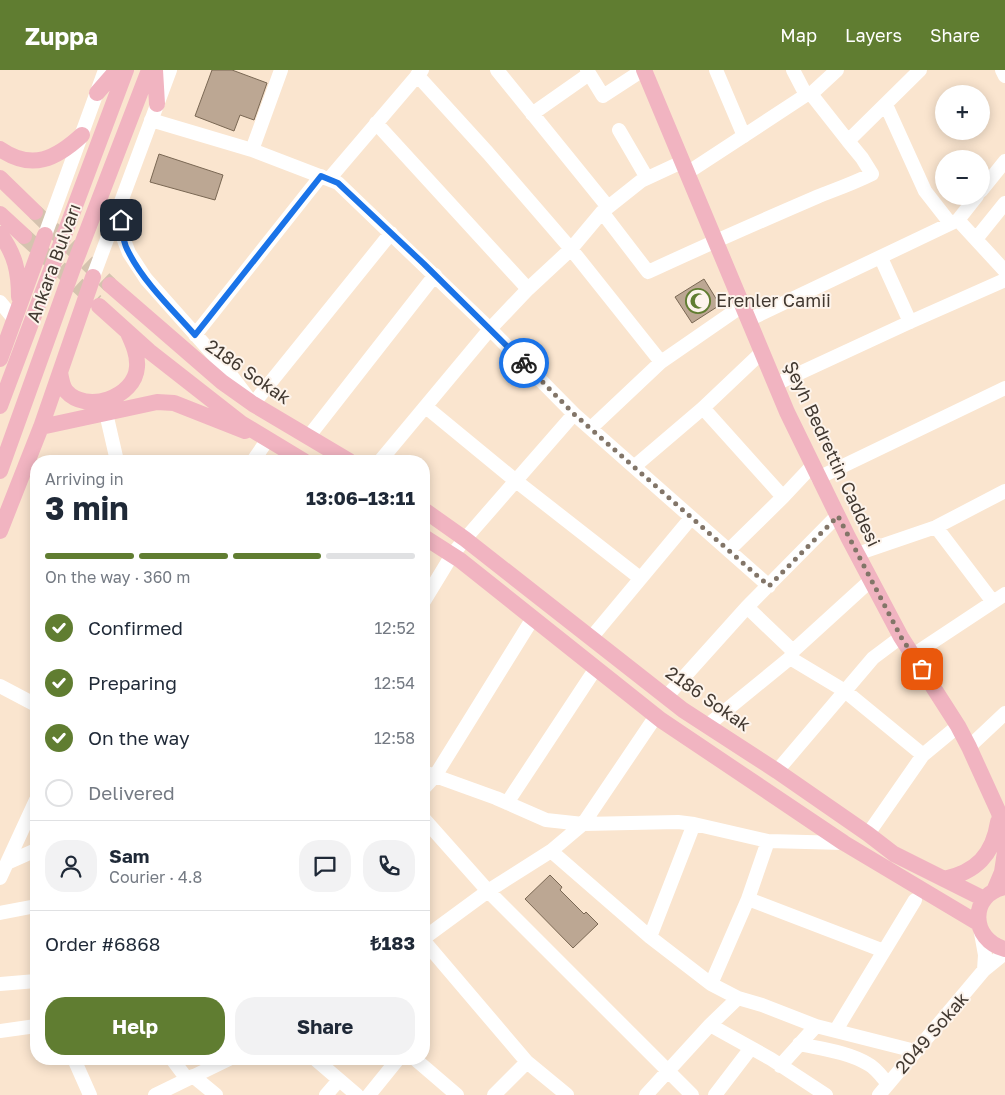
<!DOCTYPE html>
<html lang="en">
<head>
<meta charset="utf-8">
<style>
  :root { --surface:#fff; --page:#f2f2f3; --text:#1f2937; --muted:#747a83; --line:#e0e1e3; --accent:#607d31 }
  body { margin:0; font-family:"Golos Text",sans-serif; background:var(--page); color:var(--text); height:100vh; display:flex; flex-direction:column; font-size:19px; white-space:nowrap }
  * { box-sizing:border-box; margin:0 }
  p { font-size:16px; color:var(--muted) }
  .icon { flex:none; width:28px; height:28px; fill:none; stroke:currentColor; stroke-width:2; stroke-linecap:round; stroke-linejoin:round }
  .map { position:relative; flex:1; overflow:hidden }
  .drawer { position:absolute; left:30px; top:385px; width:400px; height:610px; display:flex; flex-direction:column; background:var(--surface); border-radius:20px; box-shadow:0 2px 12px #0003 }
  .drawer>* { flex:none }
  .controls { position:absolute; left:935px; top:15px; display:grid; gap:10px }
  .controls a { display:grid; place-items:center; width:55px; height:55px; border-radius:50%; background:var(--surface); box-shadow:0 2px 12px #0003; font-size:25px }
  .pin { position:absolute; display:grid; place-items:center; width:42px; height:42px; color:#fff; margin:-21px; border-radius:10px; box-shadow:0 2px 8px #0006 }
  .courier { position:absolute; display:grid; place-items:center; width:50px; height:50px; margin:-25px; border:4px solid #1a73e8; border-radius:50%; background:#fff; color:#222; box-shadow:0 1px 6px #0007 }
  .overview em { font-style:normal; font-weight:700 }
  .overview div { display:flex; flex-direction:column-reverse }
  .overview { display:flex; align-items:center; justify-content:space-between; height:85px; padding:0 15px }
  h1 { font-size:32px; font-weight:700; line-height:38px }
  .bar { display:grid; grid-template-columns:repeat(4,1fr); gap:8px 5px; align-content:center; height:60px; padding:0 15px }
  .bar i { height:6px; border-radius:4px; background:var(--line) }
  .bar .selected { background:var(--accent) }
  .bar p { grid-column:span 4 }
  .line { display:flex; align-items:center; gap:12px; padding:0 15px; border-top:1px solid var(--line) }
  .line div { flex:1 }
  .round { display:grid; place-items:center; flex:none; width:52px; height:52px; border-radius:20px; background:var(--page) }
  ol { padding:0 15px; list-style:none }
  li { display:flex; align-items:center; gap:15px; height:55px }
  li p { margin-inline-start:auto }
  li .icon { padding:5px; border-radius:50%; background:var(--accent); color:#fff; stroke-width:4 }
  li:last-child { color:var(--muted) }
  li i { width:28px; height:28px; border:2px solid var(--line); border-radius:50% }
  .primary-button { display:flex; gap:10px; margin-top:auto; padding:10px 15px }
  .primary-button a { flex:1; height:58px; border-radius:20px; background:var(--accent); color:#fff; font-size:20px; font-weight:700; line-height:58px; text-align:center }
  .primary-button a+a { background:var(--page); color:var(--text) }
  header { display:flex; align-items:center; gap:30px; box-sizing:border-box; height:70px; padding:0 25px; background:var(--accent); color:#fff }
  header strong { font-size:24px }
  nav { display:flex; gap:28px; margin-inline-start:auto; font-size:18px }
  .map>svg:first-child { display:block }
  .building { fill:#bca793; stroke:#7a6854 }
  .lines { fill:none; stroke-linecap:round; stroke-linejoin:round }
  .major-tunnel { stroke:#d5c3af; stroke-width:16; stroke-dasharray:16 8; stroke-linecap:butt }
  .minor { stroke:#fff; stroke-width:14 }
  .major { stroke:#f1b4c1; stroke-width:16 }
  .done { stroke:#827568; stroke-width:5; stroke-dasharray:0 9 }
  .route { stroke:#1a73e8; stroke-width:6 }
  .labels { text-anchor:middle; stroke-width:4; stroke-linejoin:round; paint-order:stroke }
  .street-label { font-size:18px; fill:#423931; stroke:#fdf4ec }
  .poi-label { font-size:18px; fill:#423931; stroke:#fdf4ec; text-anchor:start }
</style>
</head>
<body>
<header>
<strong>Zuppa</strong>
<nav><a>Map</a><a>Layers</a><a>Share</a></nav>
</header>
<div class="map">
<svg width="1005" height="1025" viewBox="0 0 1005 1025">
  <rect width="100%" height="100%" fill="#fae5cf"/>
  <!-- building -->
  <path class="building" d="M212,0H232L267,13L254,50L240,45L234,61L195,46Z
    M159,84L223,105L215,130L150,112Z
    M704,209L720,235L692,253L675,227Z
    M550,805L562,817L560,820L584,844L586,842L598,854L573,878L525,829Z"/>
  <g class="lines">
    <!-- major-tunnel -->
    <path class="major-tunnel" d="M35,142L110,215
      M24,166L96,232"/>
    <!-- minor -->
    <path class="minor" d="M497,0L608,137
      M587,0L603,26L643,0
      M716,0L744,66
      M793,0L806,25
      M1002,0L1005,6
      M417,5L488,83L571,179L661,292
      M811,24L848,71
      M886,35L925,121L950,153
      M532,44L589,4
      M151,50L252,80L338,113L490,259L574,344L769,516
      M376,53L528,219
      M619,60L647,108
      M252,80L281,0
      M687,103L806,25L811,24L837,0
      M329,109L422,0
      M981,121L1005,91
      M120,134L122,165L129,183L146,209L227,300L253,334L391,163
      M602,142L648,202C704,176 761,151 819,126C837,119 854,113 872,104L862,88L848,71L920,0
      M958,150L1005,201
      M45,165L105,0
      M976,169L1005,133
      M881,188L910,252
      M93,207L170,0
      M0,232L15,250
      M748,250L958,150L977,126
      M195,265L321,106
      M776,314L910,252L1005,210
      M426,337L516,411L640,508
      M703,338L783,427
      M106,343L117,391
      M591,358L661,292L742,236
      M309,366L435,205
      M253,391L268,369
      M380,391L490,259L528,219L571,179L602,142L641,111L682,92
      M635,396L703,338L762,282
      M818,408L1005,318
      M936,457L993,532
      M729,480L783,427L813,395
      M857,484L936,457L1005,421
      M424,531L452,485L465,469L574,344
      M747,537L793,581
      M591,568L691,448
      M913,585L1005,524
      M790,588L845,621L923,685
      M0,616L36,635
      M667,626L747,537L837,446
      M708,655L790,588L793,581L871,510
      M969,677L1005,643
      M777,701L873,588L901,567
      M424,702L496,728L546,750L583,754L656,646
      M424,718L435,706L533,548
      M507,733L596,598
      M424,749L488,821L692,1025
      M868,764L923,685L958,656
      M551,781L650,867L711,914L738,928L762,935L816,956L915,981
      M9,792L36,780
      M0,808L36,730
      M748,829L884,881
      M0,843L36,836
      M981,863L985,885L984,900
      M650,867L694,754
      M424,868L488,821L551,781L583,754L678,752L694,754L768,771L844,773
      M424,871L527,992L567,1025
      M0,914L36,911
      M711,914L748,829L768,771
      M710,955L771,989L826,1025
      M836,960L915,830
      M0,961L36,956
      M799,974C822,979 848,982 868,994C876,998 882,1007 888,1014
      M74,989L90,1025
      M172,989L187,1009
      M315,989L357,1025
      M415,989L457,1025
      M780,996L816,956
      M193,1006L216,1025
      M155,1025L229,989
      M326,1025L339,1010
      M369,1025L398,989
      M494,1025L527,992
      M646,1025L710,955L738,928
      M715,1025L751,978
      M879,1025L984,900L1005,883"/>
    <!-- major -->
    <path class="major" d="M155,0L157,34
      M644,0L787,342L848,467L901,567L958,656L969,677L999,743L1005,773
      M97,23L117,0
      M0,79C32,101 56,89 82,65
      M0,108L35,142
      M0,144L24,166
      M0,164C15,184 19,202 19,227
      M110,215L222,312L253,334L349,391
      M99,236L149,281L241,353L304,391
      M0,289L45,165
      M60,302C61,308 62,316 66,321C86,344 135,328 137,297C138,285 133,274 128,263
      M0,336L126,0
      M41,357L157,332L174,333L245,361
      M0,401L74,195L149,0
      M424,440L465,469L683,640L777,701L868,764L894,784L984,829
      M0,461L41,357L93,207
      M424,467L460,490L661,650L844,773L978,853
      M944,809C976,802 993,785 998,752
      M1005,817C969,824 970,870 1005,879
      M994,821L1002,802L1005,782"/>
  </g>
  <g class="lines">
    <!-- done -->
    <path class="done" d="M524,293L574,344L769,516L838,446L901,567L922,599"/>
    <!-- route -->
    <path class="route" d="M121,150C122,161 123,173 129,183C145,214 173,240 195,265L321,106L338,113L424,194L524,293"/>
  </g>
  <!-- icons -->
  <defs>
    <symbol id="mosque-ring" viewBox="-11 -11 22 22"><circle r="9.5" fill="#fdf4ec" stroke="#607d31" stroke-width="1.5"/><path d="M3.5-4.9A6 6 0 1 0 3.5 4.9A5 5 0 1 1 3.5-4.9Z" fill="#607d31"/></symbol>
  </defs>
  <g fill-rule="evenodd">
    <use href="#mosque-ring" x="684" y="217" width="28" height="28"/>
  </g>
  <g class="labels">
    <!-- street labels -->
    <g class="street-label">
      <text transform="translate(54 193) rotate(-70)" y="6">Ankara Bulvarı</text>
      <text transform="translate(248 302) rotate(35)" y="6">2186 Sokak</text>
      <text transform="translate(832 384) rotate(65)" y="6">Şeyh Bedrettin Caddesi</text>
      <text transform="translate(708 629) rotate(35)" y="6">2186 Sokak</text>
      <text transform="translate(932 963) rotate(-49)" y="6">2049 Sokak</text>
    </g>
    <!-- poi labels -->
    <g class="poi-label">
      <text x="716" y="237">Erenler Camii</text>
    </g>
  </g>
</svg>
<div class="controls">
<a>+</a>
<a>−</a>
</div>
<div class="pin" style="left:922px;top:599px;background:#ea580c"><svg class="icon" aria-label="bag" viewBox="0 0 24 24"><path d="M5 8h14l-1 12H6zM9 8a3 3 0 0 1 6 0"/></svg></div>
<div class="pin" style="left:121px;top:150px;background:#1f2937"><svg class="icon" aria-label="home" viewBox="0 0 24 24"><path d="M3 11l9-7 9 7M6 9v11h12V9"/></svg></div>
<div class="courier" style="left:524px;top:293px"><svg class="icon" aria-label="bike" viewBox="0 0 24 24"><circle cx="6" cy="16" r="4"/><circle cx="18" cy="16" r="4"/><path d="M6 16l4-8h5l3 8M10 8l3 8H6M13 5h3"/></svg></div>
<section class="drawer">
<div class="overview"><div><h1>3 min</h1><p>Arriving in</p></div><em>13:06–13:11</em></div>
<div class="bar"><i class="selected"></i><i class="selected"></i><i class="selected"></i><i></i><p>On the way · 360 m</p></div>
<ol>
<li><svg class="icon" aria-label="check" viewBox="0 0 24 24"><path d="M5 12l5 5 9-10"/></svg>Confirmed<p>12:52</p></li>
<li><svg class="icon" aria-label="check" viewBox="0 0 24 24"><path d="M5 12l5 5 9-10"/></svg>Preparing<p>12:54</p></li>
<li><svg class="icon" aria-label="check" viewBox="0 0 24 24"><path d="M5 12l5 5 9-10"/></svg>On the way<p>12:58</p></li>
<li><i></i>Delivered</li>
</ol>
<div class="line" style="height:90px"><a class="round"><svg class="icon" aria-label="person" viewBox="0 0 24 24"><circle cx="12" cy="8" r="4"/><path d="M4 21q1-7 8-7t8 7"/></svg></a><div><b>Sam</b><p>Courier · 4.8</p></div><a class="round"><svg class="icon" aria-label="chat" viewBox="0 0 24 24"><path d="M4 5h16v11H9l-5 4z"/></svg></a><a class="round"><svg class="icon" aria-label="phone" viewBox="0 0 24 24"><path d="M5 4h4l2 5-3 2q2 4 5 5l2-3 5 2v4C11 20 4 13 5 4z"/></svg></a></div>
<div class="line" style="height:65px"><div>Order #6868</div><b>₺183</b></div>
<div class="primary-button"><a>Help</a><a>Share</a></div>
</section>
</div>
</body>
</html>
